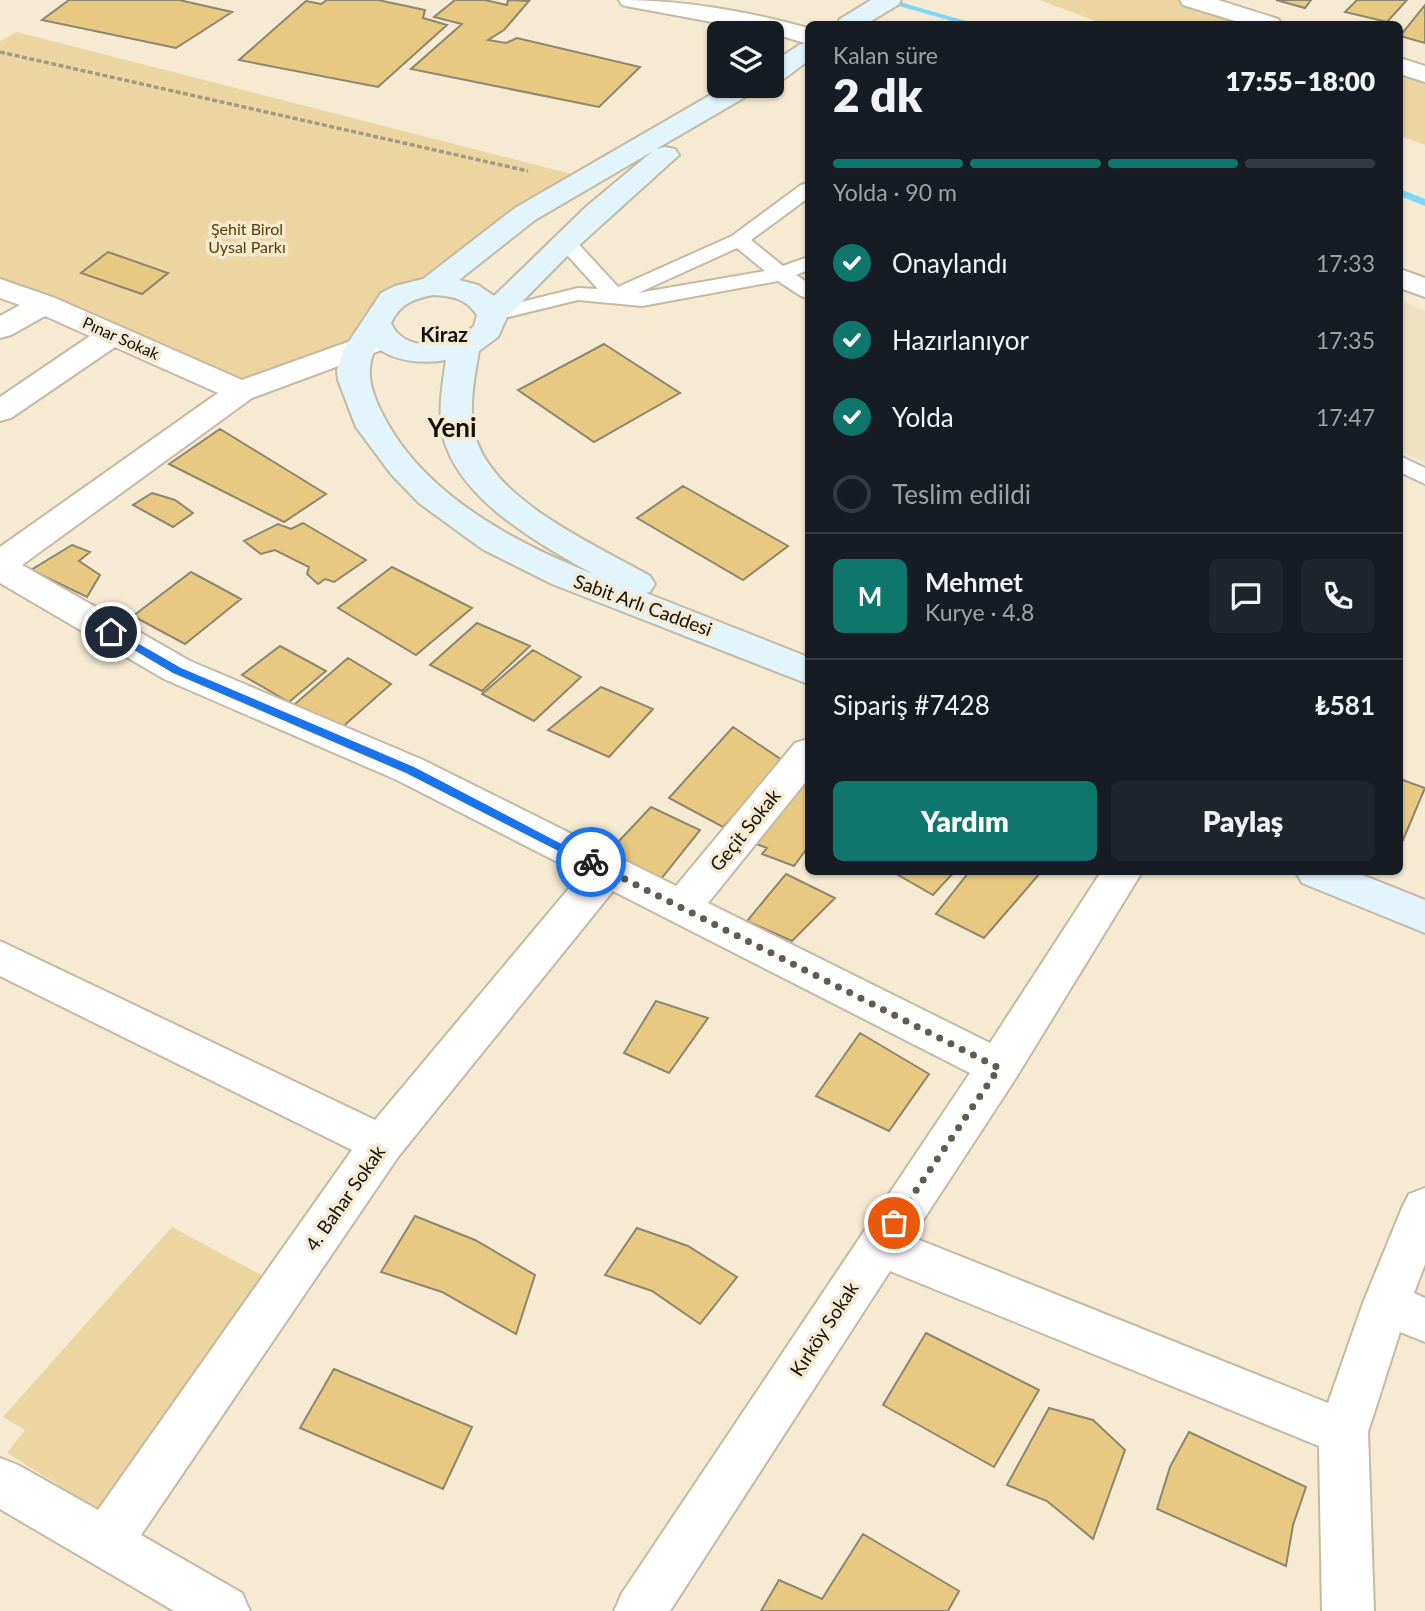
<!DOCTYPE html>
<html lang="tr">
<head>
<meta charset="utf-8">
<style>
  :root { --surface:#171b24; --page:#20242c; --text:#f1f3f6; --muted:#9ea1a6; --line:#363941; --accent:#0f766e }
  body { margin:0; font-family:Lato,sans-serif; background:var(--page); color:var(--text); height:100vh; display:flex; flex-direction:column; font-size:26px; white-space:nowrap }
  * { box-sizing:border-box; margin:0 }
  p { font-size:23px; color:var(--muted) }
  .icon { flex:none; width:38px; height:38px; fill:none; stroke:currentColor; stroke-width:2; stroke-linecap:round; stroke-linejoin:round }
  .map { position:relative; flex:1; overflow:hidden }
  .sheet { position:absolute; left:805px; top:21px; width:598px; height:854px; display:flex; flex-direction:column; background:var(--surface); border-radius:10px; box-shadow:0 2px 5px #0004 }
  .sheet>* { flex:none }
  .tools { position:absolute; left:707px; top:21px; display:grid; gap:14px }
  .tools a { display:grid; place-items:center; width:77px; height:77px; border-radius:10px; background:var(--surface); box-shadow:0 2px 5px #0004; font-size:35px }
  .pin { position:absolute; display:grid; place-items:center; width:60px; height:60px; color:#fff; margin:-30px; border:4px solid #fff; border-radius:50%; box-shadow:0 2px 7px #0007 }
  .courier { position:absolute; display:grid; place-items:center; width:70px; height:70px; margin:-35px; border:5px solid #1a73e8; border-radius:50%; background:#fff; color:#222; box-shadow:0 2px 9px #0007 }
  .overview em { font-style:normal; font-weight:800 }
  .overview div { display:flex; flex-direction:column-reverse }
  .overview { display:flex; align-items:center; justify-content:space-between; height:119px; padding:0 28px }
  h1 { font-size:46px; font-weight:800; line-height:52px }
  .bar { display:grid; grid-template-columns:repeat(4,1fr); gap:10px 7px; align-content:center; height:84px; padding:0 28px }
  .bar i { height:9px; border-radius:5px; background:var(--line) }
  .bar .selected { background:var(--accent) }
  .bar p { grid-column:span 4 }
  .line { display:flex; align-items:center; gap:18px; padding:0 28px; border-top:2px solid var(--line) }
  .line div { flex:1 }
  .round { display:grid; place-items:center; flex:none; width:74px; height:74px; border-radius:10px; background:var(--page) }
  ol { padding:0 28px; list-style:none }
  li { display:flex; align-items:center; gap:21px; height:77px }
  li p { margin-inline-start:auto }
  li .icon { padding:7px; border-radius:50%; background:var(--accent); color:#fff; stroke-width:4 }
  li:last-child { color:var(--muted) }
  li i { width:38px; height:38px; border:4px solid var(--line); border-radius:50% }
  .button { display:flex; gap:14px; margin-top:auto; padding:14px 28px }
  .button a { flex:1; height:80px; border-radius:10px; background:var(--accent); color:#fff; font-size:28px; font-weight:800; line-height:80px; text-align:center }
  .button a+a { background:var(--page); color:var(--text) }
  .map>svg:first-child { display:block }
  .built { fill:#efe1c1 }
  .green { fill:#ecd5a0 }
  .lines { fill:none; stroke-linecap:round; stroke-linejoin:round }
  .stream { fill:#7dd7f7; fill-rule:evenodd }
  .building { fill:#e8c981; stroke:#8e856e; stroke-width:2 }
  .service-casing { stroke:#c4b9a2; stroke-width:4 }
  .pedestrian-casing { stroke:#c4b9a2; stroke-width:4 }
  .minor-casing { stroke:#c4b9a2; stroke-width:4 }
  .secondary-casing { stroke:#c4b9a2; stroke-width:4 }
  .path { stroke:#a29a87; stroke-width:3.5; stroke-dasharray:5 2.5; stroke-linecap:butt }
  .service { fill:#fff; fill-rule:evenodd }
  .pedestrian { fill:#fff; fill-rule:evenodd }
  .minor { fill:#fff; fill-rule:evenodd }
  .secondary { fill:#e2f5fc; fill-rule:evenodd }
  .route { fill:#1a73e8 }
  .done { stroke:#625c4e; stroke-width:7; stroke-dasharray:0 12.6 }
  .labels { text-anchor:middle; stroke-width:7; stroke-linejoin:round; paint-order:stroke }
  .far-park-label { font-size:16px; fill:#543f03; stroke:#f6ebd2 }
  .far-street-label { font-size:16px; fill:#130f07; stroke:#f6ebd2 }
  .street-label { font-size:19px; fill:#130f07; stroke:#f6ebd2 }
  .far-district-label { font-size:21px; font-weight:bold; fill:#130f07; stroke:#f6ebd2 }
  .district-label { font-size:26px; font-weight:bold; fill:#130f07; stroke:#f6ebd2 }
</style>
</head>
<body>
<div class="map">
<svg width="1425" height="1611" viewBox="0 0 1425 1611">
  <rect width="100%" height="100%" fill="#f6ebd2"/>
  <!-- built -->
  <path class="built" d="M1400,300L1425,311V463L1400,451Z"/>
  <!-- green -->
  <path class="green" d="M1039,0H1192L1269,24H1104Z
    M17,32L587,178L405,292L357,349L241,391L0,288V41Z
    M1400,66L1425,74V145L1400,136Z
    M172,1227L276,1283L97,1509L7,1453L25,1430L3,1417Z"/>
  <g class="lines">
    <!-- stream -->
    <path class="stream" d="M878,0H893L976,24H962Z
      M1400,189L1425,199V206L1400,196Z"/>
  </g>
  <!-- building -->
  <path class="building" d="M69,0H179L232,12L176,48L42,20Z
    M327,0H378L425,10L423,18L447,25L378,87L239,60L306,1L321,4Z
    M455,0H485L507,5L508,0L529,1L504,30L488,40L506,43L517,38L640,67L599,107L411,69L462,24L434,17Z
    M1276,0H1311L1305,8Z
    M1357,0H1407L1387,22L1345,12Z
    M1425,5V43L1400,36Z
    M108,252L168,273L142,294L81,273Z
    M604,344L680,393L594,442L518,390Z
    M220,429L326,494L284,522L169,464Z
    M683,486L788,546L743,580L637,518Z
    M152,493L175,500L193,513L173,527L133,505Z
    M303,523L366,560L334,582L325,579L318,584L307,574L309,567L275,550L261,554L244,541L278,524L291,529Z
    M72,545L90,552L79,561L100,575L87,597L31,570Z
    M392,567L472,608L416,655L338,608Z
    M191,572L241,599L185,644L133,616Z
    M477,623L530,646L482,691L430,665Z
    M280,646L326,671L289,702L242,675Z
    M533,650L581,677L534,721L482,694Z
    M348,658L391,684L339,730L295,704Z
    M601,687L653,709L609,757L548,730Z
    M733,727L785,762L723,827L669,798Z
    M804,776L808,777V847L794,866L762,854L767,848L754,843L768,829L762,822Z
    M1400,779L1425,788L1400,847Z
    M651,807L700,830L657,884L603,858Z
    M893,872H954L933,895Z
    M969,872H1041L984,938L936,914Z
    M786,874L835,898L792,941L747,921Z
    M656,1001L708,1018L669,1073L624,1053Z
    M860,1033L929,1074L889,1131L816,1096Z
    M415,1216L475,1240L535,1275L516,1334L442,1292L381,1272Z
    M637,1228L688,1246L737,1277L700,1324L652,1291L605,1275Z
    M926,1333L1039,1390L994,1467L883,1405Z
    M334,1369L472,1427L443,1489L300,1428Z
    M1049,1408L1093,1420L1125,1450L1093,1539L1047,1501L1007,1485Z
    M1189,1432L1306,1487L1293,1525L1286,1566L1157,1509L1170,1467Z
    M863,1534L959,1591L948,1611H761L779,1580L822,1599Z"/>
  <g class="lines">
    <defs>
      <path id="service" d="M808,183V198L751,240L783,266L808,257V270L796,275L808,283V298L801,296L778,281L642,306L578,300L492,321L485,319L482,315L485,311L578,288L598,289L558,245L555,241L558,237H572L618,287L732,236L801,185ZM737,248L765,271L638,293Z
        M1400,456L1425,468V484L1400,472Z"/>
      <path id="pedestrian" d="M1400,269L1425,278V297L1400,288Z"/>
      <path id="minor" d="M619,0C683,0 746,11 808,28V44L772,33L631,7L622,5Z
        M1180,0H1218L1278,19L1282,24H1245L1183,5Z
        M1400,58L1425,66V82L1400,74Z
        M0,279L55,298L242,380L373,333L384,330L395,333L399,339L395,345L252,398L22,565L190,661L423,760L676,886L795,743L808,739V779L708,903L990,1043L1101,872H1142L1014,1081L912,1237L1328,1403L1363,1303L1402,1208L1409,1194L1425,1188V1264L1414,1293L1425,1298V1342L1400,1332L1368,1432L1374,1611H1322L1319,1446L890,1271L670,1611H614L622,1593L970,1073L613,891L398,1157L141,1535L242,1593L250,1611H174L0,1509V1458L18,1465L98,1510L352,1150L0,976V941L375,1120L581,874L397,780L164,679L0,583V547L218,393L115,347L11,418L0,421V397L90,336L45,316L11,335L0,338V316L20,305L0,298Z"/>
      <path id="secondary" d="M871,0H901L898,5L866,24H837L840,19Z
        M808,42V61L781,81L772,83V63L799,45Z
        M726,86H758L754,92L656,149L665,147L675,149L679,155L565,258L507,317L498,337L479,351C474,380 467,413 477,442C500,504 596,545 650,576L655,584L650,592L646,593L808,657V684L552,584L482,549L419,503L391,474L356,427L338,380L337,370L344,349L381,293L395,286L423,279L515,208ZM653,151L587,206L494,296L478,285L459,280L535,220ZM433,295C452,296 465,298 477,315L474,326C452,346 405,355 391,323C400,304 413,299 433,295ZM376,347C395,362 423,364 446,360C442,387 437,414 444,440C462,502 541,545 593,574C511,541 419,492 380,409C370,388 365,369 376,347Z
        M1296,872H1355L1425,900V933L1302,883Z"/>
    </defs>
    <!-- service casing -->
    <use href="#service" class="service-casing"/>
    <!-- pedestrian casing -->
    <use href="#pedestrian" class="pedestrian-casing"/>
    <!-- minor casing -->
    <use href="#minor" class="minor-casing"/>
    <!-- secondary casing -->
    <use href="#secondary" class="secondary-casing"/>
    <!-- path -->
    <path class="path" d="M0,52L528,171"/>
    <!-- service -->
    <use href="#service" class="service"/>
    <!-- pedestrian -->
    <use href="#pedestrian" class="pedestrian"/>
    <!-- minor -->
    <use href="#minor" class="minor"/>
    <!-- secondary -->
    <use href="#secondary" class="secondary"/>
  </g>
  <!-- route -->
  <path class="route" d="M111,628L181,668L414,767L596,862L591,866L586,865L406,773L173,673L107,634V629Z"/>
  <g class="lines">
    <!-- done -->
    <path class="done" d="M591,862L999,1068L894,1223"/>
  </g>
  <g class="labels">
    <!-- far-park labels -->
    <g class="far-park-label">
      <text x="247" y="235">Şehit Birol<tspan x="247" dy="18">Uysal Parkı</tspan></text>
    </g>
    <!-- far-street labels -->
    <g class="far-street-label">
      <text transform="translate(121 338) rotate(24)" y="6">Pınar Sokak</text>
    </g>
    <!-- street labels -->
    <g class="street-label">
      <text transform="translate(643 605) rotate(20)" y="7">Sabit Arlı Caddesi</text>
      <text transform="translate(745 830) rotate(-51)" y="7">Geçit Sokak</text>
      <text transform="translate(345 1198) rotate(-55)" y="7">4. Bahar Sokak</text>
      <text transform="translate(824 1329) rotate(-57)" y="7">Kırköy Sokak</text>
    </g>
    <!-- far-district labels -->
    <g class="far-district-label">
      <text x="444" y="342">Kiraz</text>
    </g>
    <!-- district labels -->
    <g class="district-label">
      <text x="452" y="437">Yeni</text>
    </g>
  </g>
</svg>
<div class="tools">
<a><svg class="icon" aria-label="layers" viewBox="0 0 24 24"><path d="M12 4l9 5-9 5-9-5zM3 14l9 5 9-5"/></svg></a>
</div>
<div class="pin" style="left:894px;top:1223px;background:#ea580c"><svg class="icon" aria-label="bag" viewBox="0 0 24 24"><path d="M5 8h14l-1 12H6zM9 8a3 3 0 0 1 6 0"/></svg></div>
<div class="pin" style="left:111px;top:632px;background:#1f2937"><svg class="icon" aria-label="home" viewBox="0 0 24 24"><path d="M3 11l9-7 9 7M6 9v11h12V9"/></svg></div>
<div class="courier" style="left:591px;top:862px"><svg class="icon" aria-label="bike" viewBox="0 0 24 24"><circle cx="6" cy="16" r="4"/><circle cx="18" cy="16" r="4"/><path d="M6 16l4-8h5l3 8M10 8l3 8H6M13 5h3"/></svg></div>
<section class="sheet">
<div class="overview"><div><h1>2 dk</h1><p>Kalan süre</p></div><em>17:55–18:00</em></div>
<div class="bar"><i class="selected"></i><i class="selected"></i><i class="selected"></i><i></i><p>Yolda · 90 m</p></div>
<ol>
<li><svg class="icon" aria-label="check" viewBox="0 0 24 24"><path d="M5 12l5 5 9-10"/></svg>Onaylandı<p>17:33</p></li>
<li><svg class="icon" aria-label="check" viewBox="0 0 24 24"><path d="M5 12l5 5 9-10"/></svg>Hazırlanıyor<p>17:35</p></li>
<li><svg class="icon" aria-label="check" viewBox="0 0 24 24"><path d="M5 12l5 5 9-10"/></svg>Yolda<p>17:47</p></li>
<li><i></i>Teslim edildi</li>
</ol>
<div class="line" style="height:126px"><b class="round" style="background:var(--accent);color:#fff">M</b><div><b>Mehmet</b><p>Kurye · 4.8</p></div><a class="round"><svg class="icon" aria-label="chat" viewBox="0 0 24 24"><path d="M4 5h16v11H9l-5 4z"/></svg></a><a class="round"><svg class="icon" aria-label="phone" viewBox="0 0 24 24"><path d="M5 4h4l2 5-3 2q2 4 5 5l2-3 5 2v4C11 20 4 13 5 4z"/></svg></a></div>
<div class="line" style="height:91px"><div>Sipariş #7428</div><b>₺581</b></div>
<div class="button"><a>Yardım</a><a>Paylaş</a></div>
</section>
</div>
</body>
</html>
